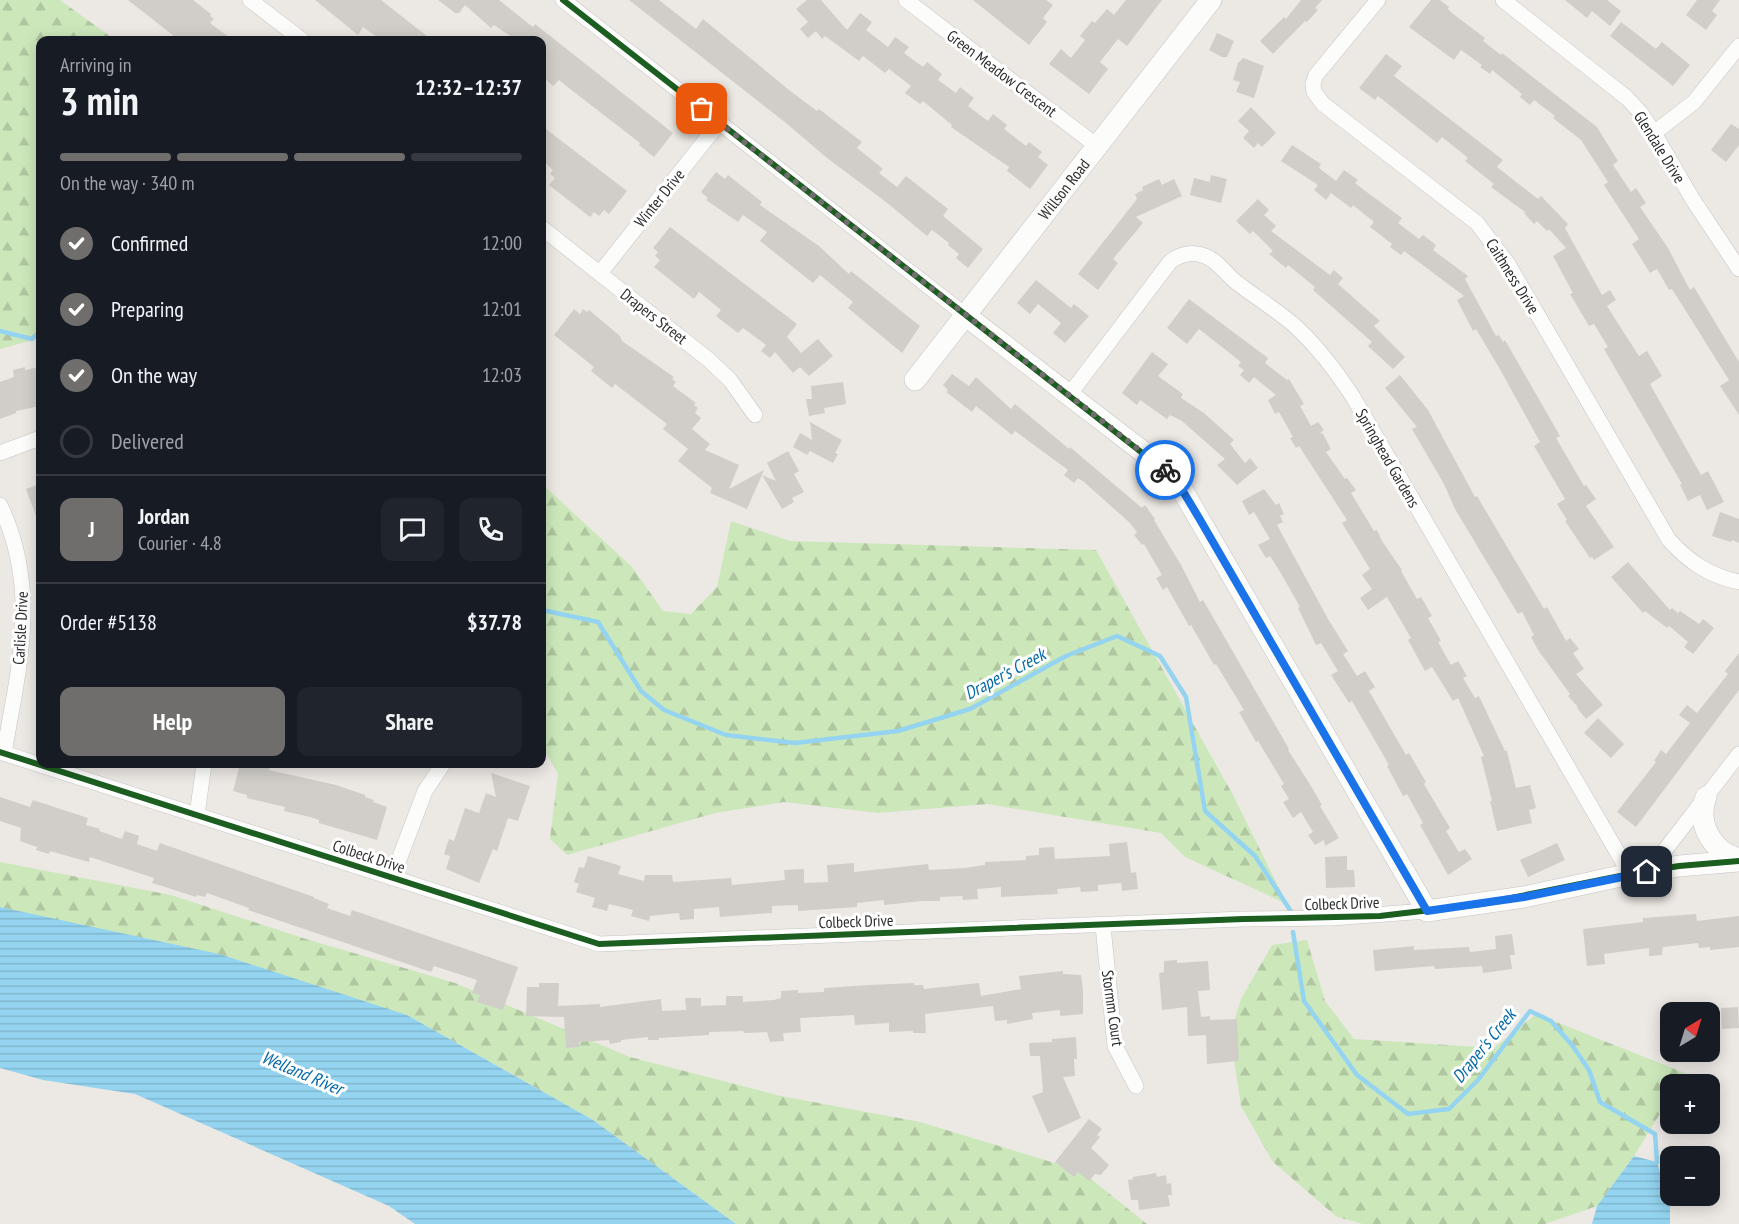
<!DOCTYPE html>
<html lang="en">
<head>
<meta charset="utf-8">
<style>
  :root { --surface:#171b24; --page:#20242c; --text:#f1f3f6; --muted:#9ea1a6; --line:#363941; --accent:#706e6d }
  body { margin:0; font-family:"PT Sans Narrow",sans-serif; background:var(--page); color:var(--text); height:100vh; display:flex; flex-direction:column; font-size:22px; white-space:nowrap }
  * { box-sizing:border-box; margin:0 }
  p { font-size:20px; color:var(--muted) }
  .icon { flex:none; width:33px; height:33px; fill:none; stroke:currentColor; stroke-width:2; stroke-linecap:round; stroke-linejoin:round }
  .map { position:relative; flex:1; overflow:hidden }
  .sheet { position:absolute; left:36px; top:36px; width:510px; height:732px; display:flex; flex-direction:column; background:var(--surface); border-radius:12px; box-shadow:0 3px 15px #0003 }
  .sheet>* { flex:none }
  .needle { width:39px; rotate:38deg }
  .tools { position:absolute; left:1660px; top:1002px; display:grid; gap:12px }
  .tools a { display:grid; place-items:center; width:60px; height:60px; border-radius:12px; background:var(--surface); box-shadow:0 3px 15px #0003; font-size:30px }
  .pin { position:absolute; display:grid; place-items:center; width:51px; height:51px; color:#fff; margin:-26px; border-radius:12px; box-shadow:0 3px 9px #0006 }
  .courier { position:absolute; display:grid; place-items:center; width:60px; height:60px; margin:-30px; border:4px solid #1a73e8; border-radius:50%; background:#fff; color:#222; box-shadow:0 2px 8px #0007 }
  .summary em { font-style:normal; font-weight:700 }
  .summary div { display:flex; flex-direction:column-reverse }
  .summary { display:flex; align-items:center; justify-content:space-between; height:102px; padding:0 24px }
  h1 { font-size:39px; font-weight:700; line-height:45px }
  .bar { display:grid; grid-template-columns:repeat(4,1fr); gap:9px 6px; align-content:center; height:72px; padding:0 24px }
  .bar i { height:8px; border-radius:4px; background:var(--line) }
  .bar .on { background:var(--accent) }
  .bar p { grid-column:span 4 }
  .line { display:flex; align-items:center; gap:15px; padding:0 24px; border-top:2px solid var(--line) }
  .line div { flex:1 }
  .round { display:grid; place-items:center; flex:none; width:63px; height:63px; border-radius:12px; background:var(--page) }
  ol { padding:0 24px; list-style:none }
  li { display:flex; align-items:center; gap:18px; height:66px }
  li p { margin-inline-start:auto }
  li .icon { padding:6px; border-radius:50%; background:var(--accent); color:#fff; stroke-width:4 }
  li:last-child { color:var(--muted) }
  li i { width:33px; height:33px; border:3px solid var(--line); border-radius:50% }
  .action { display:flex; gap:12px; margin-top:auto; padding:12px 24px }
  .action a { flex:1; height:69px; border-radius:12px; background:var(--accent); color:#fff; font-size:24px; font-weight:700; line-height:69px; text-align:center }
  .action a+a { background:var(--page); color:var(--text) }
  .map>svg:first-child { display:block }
  .forest { fill:url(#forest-firs) }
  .water { fill:url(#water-rules) }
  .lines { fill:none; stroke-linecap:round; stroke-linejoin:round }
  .stream { stroke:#94d4f0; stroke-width:4.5 }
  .building { fill:#d1ceca }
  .street-casing { stroke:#c5c4c4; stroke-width:16 }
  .secondary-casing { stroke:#c5c4c4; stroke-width:22 }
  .street { stroke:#fcfcfb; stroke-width:15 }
  .secondary { stroke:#fcfcfb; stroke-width:21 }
  .cycleway-casing { stroke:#fff; stroke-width:10 }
  .cycleway { stroke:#1b5e20; stroke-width:6 }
  .done { stroke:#706e6d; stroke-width:6; stroke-dasharray:0 10.8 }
  .route { stroke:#1a73e8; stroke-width:8 }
  .labels { text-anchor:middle; stroke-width:6; stroke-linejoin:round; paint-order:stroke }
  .street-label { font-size:16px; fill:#2d2d2d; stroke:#fff }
  .water-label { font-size:18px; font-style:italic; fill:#076aa8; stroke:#fff }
</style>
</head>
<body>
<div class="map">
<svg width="1739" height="1224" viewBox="0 0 1739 1224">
  <defs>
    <pattern id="forest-firs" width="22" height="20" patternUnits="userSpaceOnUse" patternTransform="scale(1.5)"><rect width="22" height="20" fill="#cce8bb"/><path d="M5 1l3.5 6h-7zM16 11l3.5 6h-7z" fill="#b0c7a1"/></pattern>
    <pattern id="water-rules" width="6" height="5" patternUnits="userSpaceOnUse" patternTransform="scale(1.5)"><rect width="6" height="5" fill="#94d4f0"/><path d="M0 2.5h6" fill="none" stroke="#80b6ce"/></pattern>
  </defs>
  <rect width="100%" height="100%" fill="#ece8e4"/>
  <!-- forest -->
  <path class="forest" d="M0,0H60L115,40H40V338L0,349Z
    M542,484L632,567L663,611L691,614L717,587L731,521L790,541L1096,550L1233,795L1287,904L1185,857L1161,833L987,804L878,813L784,802L715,813L567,855L550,839L558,774L542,746Z
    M0,862L171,895L306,939L455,983L630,1057L781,1096L920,1122L1081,1171L1147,1224H736L593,1120L407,1015L0,907Z
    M1307,940L1325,1001L1354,1039L1494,1048L1536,1014L1685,1073L1678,1084H1671V1096L1634,1156L1597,1206L1545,1224H1363L1337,1217L1273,1162L1241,1106L1230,1034L1241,999L1272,945Z"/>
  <!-- water -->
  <path class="water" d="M0,907L219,954L407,1015L593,1120L736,1224H415L389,1206L135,1094L43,1080L0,1068Z
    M1634,1156L1657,1162L1670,1206V1224H1592L1597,1206Z"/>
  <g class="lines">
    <!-- stream -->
    <path class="stream" d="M0,331L32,339L40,331
      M542,610L598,622L641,691L664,710L726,735L795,743L898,731L970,709L1066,656L1117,636L1160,656L1186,697L1205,811L1255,856L1290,910
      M1293,932L1304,1001L1357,1075L1408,1114L1449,1109L1478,1080L1530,1011L1551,1021L1572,1045L1589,1070L1600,1102L1655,1134L1657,1162"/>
  </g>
  <!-- building -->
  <path class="building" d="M128,0H193L211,14L210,16L214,19L210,23L233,40H179Z
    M315,0H381L432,40H381L363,27L358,35Z
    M438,0H499L533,27L535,24L673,133L654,157L639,145L640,143L565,85L559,80L553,86L542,76V40H516L497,27L494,25L491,28L465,5L459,13H455Z
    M629,0H659L696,29L703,19L789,90L817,111L819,109L862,142L857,148L883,169L879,173L897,187L906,176L948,209L943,216L983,249L968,268L956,258L959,254L948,245L949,243L932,230L927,236L886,202L827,158L786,123Z
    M807,0H821L847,30L860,13L872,22L866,30L888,47L895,37L909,47L904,53L923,67L927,62L942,74L938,80L956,93L960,87L974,98L968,106L988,121L993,114L1007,125L1004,129L1026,146L1029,142L1042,152L1038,157L1048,165L1030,189L1007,171L1009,167L951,127L952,125L923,101L920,104L905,93L911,86L889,69L885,73L863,56L859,61L825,36L822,39L816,31L808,38L800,29L808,22L796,9Z
    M973,0H1046L1053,5L1043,18L1047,22L1029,45Z
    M1126,0H1162L1127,46L1118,39L1100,62L1108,69L1089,94L1049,64L1061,49L1071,58L1085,40L1080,36L1092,21L1095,23L1107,9L1114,15Z
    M1301,0H1322L1315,8L1318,10L1307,22L1305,21L1273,54L1260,41L1284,17L1286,19Z
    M1431,0H1440L1449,7L1448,9L1452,13L1485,38L1483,41L1501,55L1502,53L1597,127L1618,161L1613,165L1631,192L1636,188L1646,203L1640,207L1668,248L1690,290L1694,287L1739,362V415L1720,386L1729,380L1672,289L1669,290L1657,269L1650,273L1632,244L1639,239L1604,185L1608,182L1581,140L1553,118L1555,116L1534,100L1530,105L1520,97L1522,94L1492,70L1490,74L1480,67L1482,65L1461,50L1454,60L1409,27Z
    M1565,0H1607L1621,11L1610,26L1592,11L1587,18Z
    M1697,0H1720L1712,11L1717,15L1706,30L1686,15Z
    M1621,22L1656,49L1662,42L1690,65L1673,86L1610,36Z
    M1217,33L1234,41L1227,57H1222L1209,50Z
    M1386,54L1402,66L1394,76L1503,160L1497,167L1538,199L1541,196L1568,224L1565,228L1602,295L1610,290L1616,300L1607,306L1619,325L1639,356L1647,351L1662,376L1650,384L1701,475L1708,471L1724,502L1707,510L1700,495L1688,501L1680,485L1682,484L1604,349L1608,347L1594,324L1589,326L1570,294L1573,293L1553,256L1566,248L1549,229L1547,231L1537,221L1534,224L1524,213L1525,212L1491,187L1494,184L1465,161L1468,158L1442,137L1437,143L1378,96L1375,100L1359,88Z
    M1243,58L1264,66L1254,98L1236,92L1240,82L1233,80L1238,63Z
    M1251,107L1276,133L1262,147L1258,143L1254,148L1243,138L1249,131L1238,121Z
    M1731,124L1739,129V145L1726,162L1711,150Z
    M542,126L627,191L609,214L604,210L599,216L594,212L590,217L549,185L555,178L550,174L553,170L542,160Z
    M1292,145L1321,164L1319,168L1336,181L1344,170L1358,180L1355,183L1364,190L1402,218L1398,223L1419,239L1423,235L1436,245L1433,250L1468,276L1465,279L1496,336L1499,335L1503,342L1505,340L1560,436L1556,438L1584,486L1586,485L1596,499L1586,506L1614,547L1594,560L1592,557L1590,558L1565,521L1567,520L1557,504L1565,499L1534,446L1540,442L1501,371L1476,329L1473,331L1457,300L1464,296L1404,251L1401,255L1390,247L1392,244L1370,227L1374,222L1353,205L1351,208L1331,193L1326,200L1314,190L1318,185L1281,161Z
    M716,172L725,179L728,175L762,202L760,205L819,246L849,274L851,271L920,326L902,353L848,308L853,302L820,275L813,283L760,241L767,232L743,215L738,222L706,200L708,198L701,192Z
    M1211,175L1227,179L1221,203L1190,195L1194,178L1210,182Z
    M1159,179L1162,185L1174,179L1182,196L1136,217L1143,223L1113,259L1118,263L1098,290L1078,274L1137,199L1135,194L1143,190L1142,187Z
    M1258,199L1269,210L1264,215L1276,226L1271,231L1330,275L1334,270L1343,278L1338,284L1380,321L1374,326L1405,357L1393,369L1368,346L1372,342L1313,290L1315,287L1288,265L1286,268L1269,254L1273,251L1253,231L1250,234L1236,221Z
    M670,227L797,324L787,337L801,353L818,339L833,356L809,376L800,367L793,373L775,352L770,358L761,351L766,345L743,328L738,333L716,316L721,310L699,292L694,299L654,267L660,260L655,256L658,252L653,248Z
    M1036,280L1071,308L1074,304L1089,316L1065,343L1053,333L1061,323L1038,304L1030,314L1017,303Z
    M1189,299L1268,358L1265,363L1287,380L1289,379L1304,404L1300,406L1311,426L1318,422L1324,430L1320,433L1323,434L1331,449L1326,452L1345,479L1347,478L1356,490L1351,493L1374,531L1377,530L1382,541L1402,570L1401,571L1417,599L1421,597L1432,616L1428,618L1441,641L1438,642L1451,665L1458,661L1467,676L1463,678L1475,698L1479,696L1505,751H1507L1516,788L1530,785L1536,808L1529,810L1532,823L1497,831L1490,801H1492L1481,757L1484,756L1458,698L1453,701L1432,667L1425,671L1408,640L1411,638L1387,597L1368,610L1360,598L1372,589L1362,575L1370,569L1342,523L1347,520L1299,446L1296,448L1290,438L1293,437L1279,412L1275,414L1268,400L1276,395L1254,377L1249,383L1240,375L1244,370L1238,366L1241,362L1199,329L1187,344L1167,328Z
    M574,309L580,314L583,309L587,312L589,310L620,336L622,341L674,377L672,379L676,382L673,386L696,403L694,405L698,408L695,413L701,418L692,429L710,444L705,450L739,465L729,489L764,470L747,509L710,493L712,488L678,461L688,449L663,429L667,424L615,384L612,388L591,371L594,367L554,335Z
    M1152,352L1168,364L1158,376L1183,394L1181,398L1204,413L1234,440L1230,444L1245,463L1250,458L1258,468L1237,485L1217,465L1225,459L1182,421L1170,415L1167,419L1140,400L1137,405L1122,393Z
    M25,367V370L40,367V406L16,411V413L0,419V382L14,377L13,370Z
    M952,374L969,386L976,377L1011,409L1015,404L1069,449L1070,447L1142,508L1145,505L1155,519L1154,520L1181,565L1200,602L1203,600L1289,749L1288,750L1311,786L1322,805L1320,806L1339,838L1325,846L1324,840L1315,845L1308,835L1313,832L1301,812L1293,818L1283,802L1289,799L1281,786L1284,784L1258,741L1256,742L1239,712L1244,710L1216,664L1214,665L1191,625L1189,626L1167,587L1163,590L1156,578L1162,575L1144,544L1142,545L1134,535L1137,532L1130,523L1084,482L1078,478L1074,483L1064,475L1068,470L1015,431L1012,435L976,406L972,412L946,392L948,390L943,385Z
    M1400,375L1428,410L1475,497L1477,496L1544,609L1547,607L1566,641L1570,638L1579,649L1573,653L1584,669L1576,674L1603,705L1586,719L1577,708L1578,707L1568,696L1570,694L1538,650L1531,637L1534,635L1522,612L1518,614L1455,509L1444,484L1412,429L1417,427L1385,388Z
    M843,382L846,404L824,408L825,413L809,416L806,399H812L811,386Z
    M810,422L842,440L835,453L838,454L833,463L810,451L807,455L793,447L800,433L812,440Z
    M788,451L799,471L794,474L804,492L792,498L794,502L782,509L762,475L776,481L767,463Z
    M40,484V524H39L26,489Z
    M1264,489L1276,505L1279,503L1284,514L1280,516L1283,522L1277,525L1328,619L1348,651L1343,654L1357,676L1365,671L1375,687L1369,691L1406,755L1409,753L1426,782L1424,784L1450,828L1446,831L1459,852L1465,849L1472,859L1448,875L1420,825L1423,823L1407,794L1403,796L1387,766L1389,765L1352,701L1349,703L1331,675L1338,671L1321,643L1316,645L1298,608L1300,607L1282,575L1270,556L1266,558L1258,545L1270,539L1254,512L1249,515L1242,501Z
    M1720,512L1739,519V543L1732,540L1731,542L1712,536Z
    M1628,562L1670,610L1672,608L1678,613L1680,611L1699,624L1703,619L1714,628L1693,654L1684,647L1688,642L1669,626L1667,628L1645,611L1643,613L1611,577Z
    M1739,653V690L1636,827L1617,812L1656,762L1654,761L1661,750L1666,754L1690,723L1679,715L1687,705L1697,713L1728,674L1725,671Z
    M1598,718L1624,744L1611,758L1584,733Z
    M240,764H271L269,770L336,785L365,795V797L374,800L373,802L387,807L377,840L319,823V820L310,817L284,811L285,807L247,798V795L233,791Z
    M491,773L530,786L518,821L508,818L497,851L493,849L479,883L446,869L450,856L444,854L449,839L454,841L465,808L479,813L486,793L496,797Z
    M0,797L30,807L33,800L88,818L86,825L100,829L99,831L122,839L125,831L139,836L137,844L157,851L160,843L314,897V898L329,904L327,908L350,916L352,910L518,967L503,1010L477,1002L480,995L472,993L477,980L434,966L431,972L248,910L249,908L207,893L205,897L197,895L196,897L165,887L152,883L154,878L90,857L89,862L50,851L49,854L36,850L37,847L20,841L21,828L0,821Z
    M1127,842L1131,873L1136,872L1138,889L1122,891L1121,883L1098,885V891L1081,892L1080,887L1057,889L1058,894L1001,897V887L977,889L978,899L963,900L962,896L940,897V901H922L884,905V900L857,903V907L798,911V905L772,906V913L720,917L719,907L694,909V919L680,920L679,913L650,916L649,921L631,916L633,910L609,904L607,911L592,907L595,898L576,892L579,884L574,882L579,867L584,868L588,856L621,866L618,874L644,881L645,875H672L673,882L731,878L732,885L785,880L784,870L804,869V883L828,882L827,865L854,863V872L928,864L929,870L965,868L985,865V862L1026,860V856L1039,855V848L1054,847L1055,859L1110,856L1109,844Z
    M1557,843L1565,860L1528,877L1520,860Z
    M1347,856V870H1354L1355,887L1326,888L1325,857Z
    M1696,914L1697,921L1739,916V947L1710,950V947L1699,948L1698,943L1663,947L1662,955L1649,956V948L1604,954L1605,964L1587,966L1583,929L1643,922V918Z
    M1512,934L1515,955H1510L1512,969L1483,973L1482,966L1435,969L1434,966L1375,971L1373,950L1414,946V950L1469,947L1470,952L1496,949L1495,936Z
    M1177,960V963L1208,961L1210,990L1198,991L1201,1017L1210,1016V1020L1237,1019L1239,1061L1207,1064L1206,1035L1188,1036L1187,1007L1162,1010L1159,973L1164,972V961Z
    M1063,971V974L1081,975L1083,990V1014L1060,1016V1010L1032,1013L1033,1019L1007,1024V1020L995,1021L993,1006L925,1014L926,1033H913V1031L889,1032V1023L855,1025L854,1015L800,1018L801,1032L783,1033L784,1041L770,1042L767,1032L744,1033L743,1031L709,1032V1035L659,1038V1040H648V1037L621,1040V1042L610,1044L609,1040L579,1042V1047L566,1048L564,1017L526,1016L527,987H539V983H559L558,1006L600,1004V1007L661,999L662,1011L686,1010L685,998H701V1006L726,1005V996H743V1002L774,1000L781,998V991L798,990V993L824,992V988L870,985L914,983V985H923L924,989L979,983L981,996L1021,989L1019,976Z
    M1738,1007L1739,1028L1722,1029L1721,1008Z
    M1076,1037L1077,1059H1074L1075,1076L1063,1077L1081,1118L1048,1133L1032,1096L1043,1092L1040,1056H1030L1029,1043L1052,1042V1039Z
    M1089,1119L1102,1129L1097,1135L1100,1137L1091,1148L1109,1165L1101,1175L1095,1174L1089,1181L1078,1172L1074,1177L1055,1162Z
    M1156,1173L1157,1177L1166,1175L1167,1184L1171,1183L1172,1195H1168L1170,1206L1139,1210L1138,1200H1131L1128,1180L1133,1179V1177Z"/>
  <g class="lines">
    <defs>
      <path id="street" d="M250,0L302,40
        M563,0L965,315
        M906,0L1097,146
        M1378,0L1316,75L1313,84L1314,92L1323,104L1477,223L1508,264L1669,540C1689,562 1710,576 1739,582
        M1503,0L1627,98L1640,112L1654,133L1693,200L1739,269
        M1654,133L1694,102L1739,46
        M542,228L709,360L730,380L755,415
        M600,273L719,123
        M1069,395L1170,262C1180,254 1192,251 1205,256C1218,261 1226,274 1236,282C1255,297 1277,310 1295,326C1318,347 1336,371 1353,397L1630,874
        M0,453L40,438
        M0,505C40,589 19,666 4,753
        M0,752L599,944L1244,919L1331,918L1427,911
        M197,815L204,764
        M1648,872L1739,754
        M392,878L425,791L443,764
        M1103,926L1115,1046L1136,1086"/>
      <g id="secondary">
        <path d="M965,315L1142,451L1164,470L1184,493L1427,911L1524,897L1630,874L1679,866L1739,861"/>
        <path id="s1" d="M915,380L1211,0"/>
        <path d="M1706,797C1696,823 1712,852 1739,859"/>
      </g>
    </defs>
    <!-- street casing -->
    <use href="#street" class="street-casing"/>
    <!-- secondary casing -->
    <use href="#secondary" class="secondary-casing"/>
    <!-- street -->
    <use href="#street" class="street"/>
    <!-- secondary -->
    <use href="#secondary" class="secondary"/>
    <defs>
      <path id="cycleway" d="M563,0L1164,470L1184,493L1199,518L1427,911
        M0,752L599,944L1244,919L1380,916L1481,904L1630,874L1679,866L1739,861"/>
    </defs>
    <!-- cycleway casing -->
    <use href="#cycleway" class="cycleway-casing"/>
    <!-- cycleway -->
    <use href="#cycleway" class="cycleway"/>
  </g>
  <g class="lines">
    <!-- done -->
    <path class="done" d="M702,109L1165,470"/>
    <!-- route -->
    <path class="route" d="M1165,470L1184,493L1199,518L1427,911L1524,897L1647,872"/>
  </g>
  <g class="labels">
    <!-- street labels -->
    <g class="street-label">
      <text transform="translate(1002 73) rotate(37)" y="6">Green Meadow Crescent</text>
      <text transform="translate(1660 147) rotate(58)" y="6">Glendale Drive</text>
      <text dy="6" stroke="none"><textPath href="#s1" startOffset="242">Willson Road</textPath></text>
      <text transform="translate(659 198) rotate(-51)" y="6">Winter Drive</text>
      <text transform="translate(1513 276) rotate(58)" y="6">Caithness Drive</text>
      <text transform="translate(654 316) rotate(38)" y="6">Drapers Street</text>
      <text transform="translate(1388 458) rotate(60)" y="6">Springhead Gardens</text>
      <text transform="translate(20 628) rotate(-87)" y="6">Carlisle Drive</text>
      <text transform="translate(369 856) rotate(18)" y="6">Colbeck Drive</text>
      <text transform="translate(1342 903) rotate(-2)" y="6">Colbeck Drive</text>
      <text transform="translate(856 921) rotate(-2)" y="6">Colbeck Drive</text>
      <text transform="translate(1113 1008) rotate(82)" y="6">Stormm Court</text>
    </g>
    <!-- water labels -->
    <g class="water-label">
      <text transform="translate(1005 674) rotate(-28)" y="6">Draper's Creek</text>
      <text transform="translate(1484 1046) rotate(-51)" y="6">Draper's Creek</text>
      <text transform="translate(302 1073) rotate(23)" y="6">Welland River</text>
    </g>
  </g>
</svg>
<div class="tools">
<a><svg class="needle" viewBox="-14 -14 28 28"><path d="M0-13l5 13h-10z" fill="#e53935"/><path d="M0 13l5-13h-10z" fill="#9ea1a6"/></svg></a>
<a>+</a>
<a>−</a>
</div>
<div class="pin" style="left:702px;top:109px;background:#ea580c"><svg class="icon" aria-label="bag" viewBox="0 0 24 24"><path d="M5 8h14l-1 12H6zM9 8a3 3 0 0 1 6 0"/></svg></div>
<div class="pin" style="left:1647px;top:872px;background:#1f2937"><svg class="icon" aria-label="home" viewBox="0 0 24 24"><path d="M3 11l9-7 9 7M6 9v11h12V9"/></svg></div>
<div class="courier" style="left:1165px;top:470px"><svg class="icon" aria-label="bike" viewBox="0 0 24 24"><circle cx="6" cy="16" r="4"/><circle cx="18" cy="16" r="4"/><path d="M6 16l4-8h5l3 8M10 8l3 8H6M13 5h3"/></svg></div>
<section class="sheet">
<div class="summary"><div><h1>3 min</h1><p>Arriving in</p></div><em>12:32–12:37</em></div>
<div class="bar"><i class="on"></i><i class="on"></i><i class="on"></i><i></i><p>On the way · 340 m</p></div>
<ol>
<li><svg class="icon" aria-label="check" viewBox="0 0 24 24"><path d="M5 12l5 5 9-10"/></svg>Confirmed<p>12:00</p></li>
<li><svg class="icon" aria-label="check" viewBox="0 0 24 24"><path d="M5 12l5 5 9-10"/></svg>Preparing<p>12:01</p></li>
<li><svg class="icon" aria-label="check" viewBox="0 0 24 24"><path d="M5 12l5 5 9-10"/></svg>On the way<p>12:03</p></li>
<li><i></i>Delivered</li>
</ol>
<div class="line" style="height:108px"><b class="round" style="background:var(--accent);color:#fff">J</b><div><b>Jordan</b><p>Courier · 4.8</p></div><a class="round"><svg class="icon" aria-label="chat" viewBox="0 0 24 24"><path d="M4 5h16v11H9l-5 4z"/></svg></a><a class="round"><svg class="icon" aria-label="phone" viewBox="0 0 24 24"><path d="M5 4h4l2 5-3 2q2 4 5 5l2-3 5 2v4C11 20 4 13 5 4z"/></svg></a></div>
<div class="line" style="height:78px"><div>Order #5138</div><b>$37.78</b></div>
<div class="action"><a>Help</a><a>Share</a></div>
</section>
</div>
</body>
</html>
